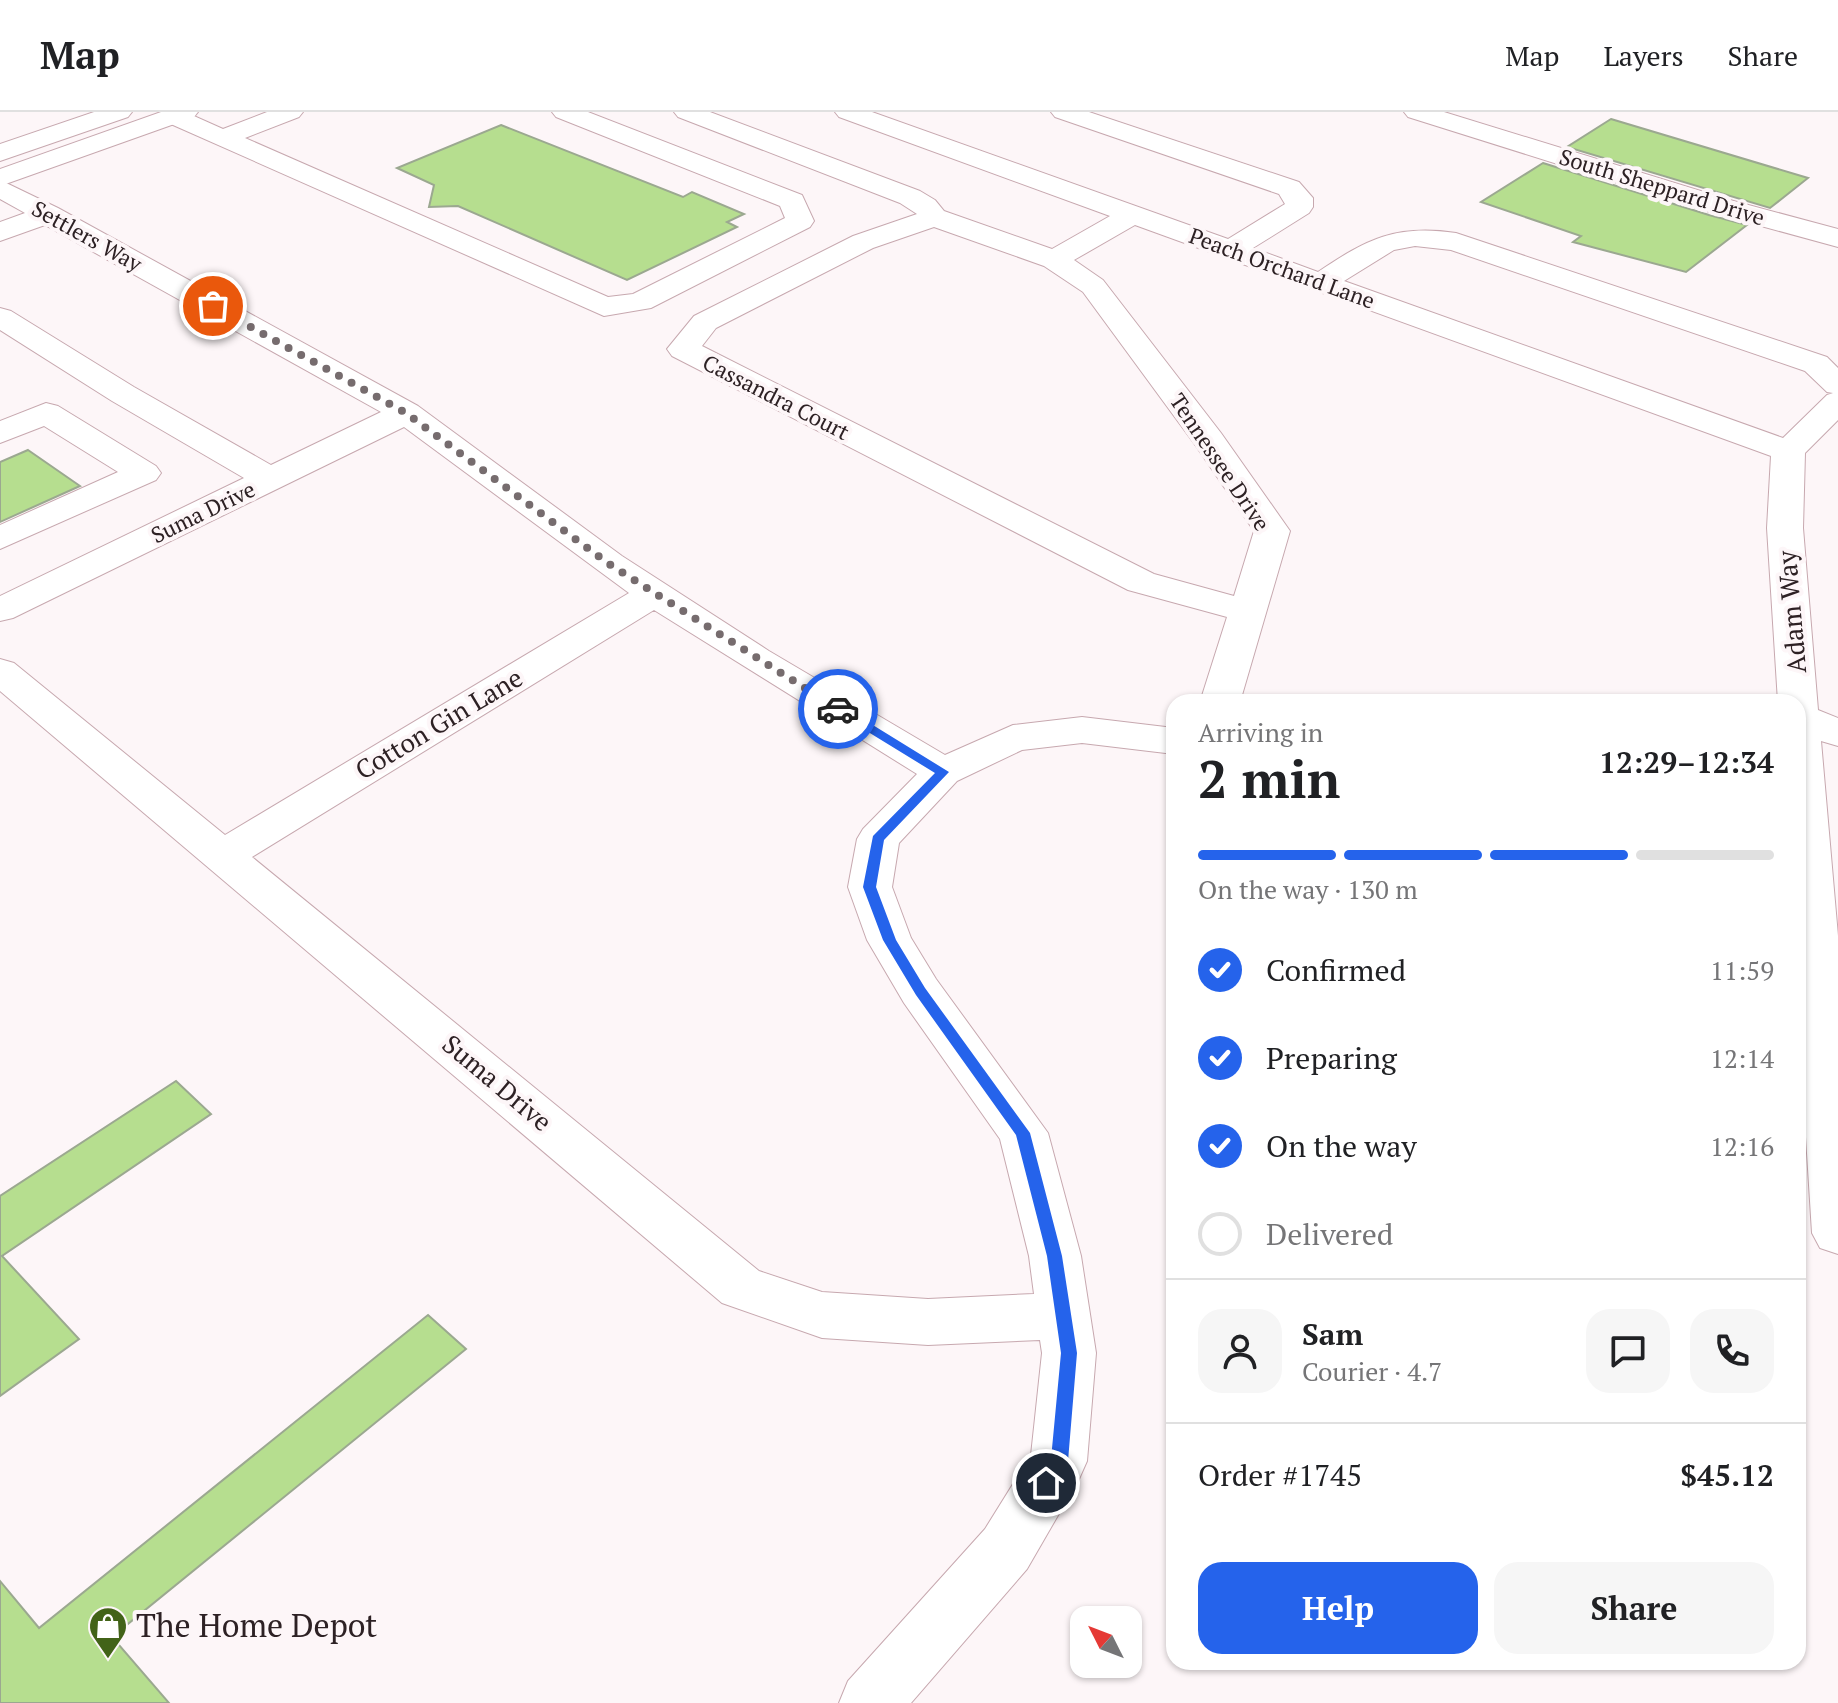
<!DOCTYPE html>
<html lang="en">
<head>
<meta charset="utf-8">
<style>
  :root { --surface:#fff; --page:#f6f6f6; --text:#202124; --muted:#757577; --line:#e0e0e0; --accent:#2563eb }
  body { margin:0; font-family:"PT Serif",serif; background:var(--page); color:var(--text); height:100vh; display:flex; flex-direction:column; font-size:30px; white-space:nowrap }
  * { box-sizing:border-box; margin:0 }
  p { font-size:26px; color:var(--muted) }
  .icon { flex:none; width:44px; height:44px; fill:none; stroke:currentColor; stroke-width:2; stroke-linecap:round; stroke-linejoin:round }
  .map { position:relative; flex:1; overflow:hidden }
  .drawer { position:absolute; left:1166px; top:582px; width:640px; height:976px; display:flex; flex-direction:column; background:var(--surface); border-radius:24px; box-shadow:0 2px 6px #0004 }
  .drawer>* { flex:none }
  .needle { width:52px; rotate:312deg }
  .buttons { position:absolute; left:1070px; top:1494px; display:grid; gap:16px }
  .buttons a { display:grid; place-items:center; width:72px; height:72px; border-radius:16px; background:var(--surface); box-shadow:0 2px 6px #0004; font-size:40px }
  .pin { position:absolute; display:grid; place-items:center; width:68px; height:68px; color:#fff; margin:-34px; border:4px solid #fff; border-radius:50%; box-shadow:0 2px 8px #0007 }
  .courier { position:absolute; display:grid; place-items:center; width:80px; height:80px; margin:-40px; border:6px solid #2563eb; border-radius:50%; background:#fff; color:#222; box-shadow:0 2px 10px #0007 }
  .head em { font-style:normal; font-weight:600 }
  .head div { display:flex; flex-direction:column-reverse }
  .head { display:flex; align-items:center; justify-content:space-between; height:136px; padding:0 32px }
  h1 { font-size:52px; font-weight:600; line-height:60px }
  .bar { display:grid; grid-template-columns:repeat(4,1fr); gap:12px 8px; align-content:center; height:96px; padding:0 32px }
  .bar i { height:10px; border-radius:6px; background:var(--line) }
  .bar .selected { background:var(--accent) }
  .bar p { grid-column:span 4 }
  .line { display:flex; align-items:center; gap:20px; padding:0 32px; border-top:2px solid var(--line) }
  .line div { flex:1 }
  .round { display:grid; place-items:center; flex:none; width:84px; height:84px; border-radius:24px; background:var(--page) }
  ol { padding:0 32px; list-style:none }
  li { display:flex; align-items:center; gap:24px; height:88px }
  li p { margin-inline-start:auto }
  li .icon { padding:8px; border-radius:50%; background:var(--accent); color:#fff; stroke-width:4 }
  li:last-child { color:var(--muted) }
  li i { width:44px; height:44px; border:4px solid var(--line); border-radius:50% }
  .button { display:flex; gap:16px; margin-top:auto; padding:16px 32px }
  .button a { flex:1; height:92px; border-radius:24px; background:var(--accent); color:#fff; font-size:32px; font-weight:600; line-height:92px; text-align:center }
  .button a+a { background:var(--page); color:var(--text) }
  header { display:flex; align-items:center; gap:48px; box-sizing:border-box; height:112px; padding:0 40px; background:var(--surface); border-bottom:2px solid var(--line) }
  header strong { font-size:38px }
  nav { display:flex; gap:44px; margin-inline-start:auto; font-size:28px }
  .map>svg:first-child { display:block }
  .building { fill:#b6de8f; stroke:#9ba890; stroke-width:2 }
  .lines { fill:none; stroke-linecap:round; stroke-linejoin:round }
  .minor-casing { stroke:#c7a8af; stroke-width:2 }
  .major-casing { stroke:#c7a8af; stroke-width:2 }
  .highway-casing { stroke:#c7a8af; stroke-width:2 }
  .minor { fill:#fff; fill-rule:evenodd }
  .major { fill:#fff; fill-rule:evenodd }
  .highway { fill:#fff; fill-rule:evenodd }
  .route { fill:#2563eb }
  .done { stroke:#766c6e; stroke-width:8; stroke-dasharray:0 14.4 }
  .labels { text-anchor:middle; stroke-width:8; stroke-linejoin:round; paint-order:stroke }
  .far-street-label { font-size:22px; fill:#2d2124; stroke:#fdf6f8 }
  .street-label { font-size:26px; fill:#2d2124; stroke:#fdf6f8 }
  .near-poi-label { font-size:32px; fill:#2d2124; stroke:#fdf6f8; text-anchor:start }
</style>
</head>
<body>
<header>
<strong>Map</strong>
<nav><a>Map</a><a>Layers</a><a>Share</a></nav>
</header>
<div class="map">
<svg width="1838" height="1591" viewBox="0 0 1838 1591">
  <rect width="100%" height="100%" fill="#fdf6f8"/>
  <!-- building -->
  <path class="building" d="M1611,7L1808,66L1770,96L1567,35Z
    M501,13L683,85L692,80L744,102L727,110L737,115L627,168L458,94L429,95L434,73L397,56Z
    M1543,51L1709,103L1747,113L1686,160L1573,130L1581,124L1481,90Z
    M28,338L80,374L0,410V350Z
    M176,969L211,1002L2,1144L79,1227L0,1284V1084Z
    M428,1203L466,1237L112,1525L169,1591H0V1469L39,1516Z"/>
  <g class="lines">
    <defs>
      <path id="minor" d="M163,0H185L223,17L267,0H303L299,5L245,26L608,185L633,182L785,106L780,94L556,5L552,0H588L802,83L814,109L810,115L651,196L604,204L164,9L160,4Z
        M674,0H710L920,79L935,88L944,99L1052,137L1110,104L839,5L835,0H872L1228,127L1285,92L1279,82L1055,5L1051,0H1089L1299,70L1313,86V95L1309,101L1253,136L1318,160C1367,127 1396,112 1456,121L1827,245L1838,256V308L1805,341L1803,416L1818,598L1838,606V634L1821,629L1838,824V1142L1820,1136L1812,1121L1798,897V590H1778L1767,416L1771,344L1135,113L1074,148L1103,168L1221,321L1290,419L1240,590H1200L1227,505L1128,478L672,244L667,237L694,204L853,124L917,102L900,91L678,5ZM934,115L1044,154L1083,180L1196,334L1254,419L1234,484L1154,462L702,234L716,216L873,136ZM1415,134L1451,138L1805,259L1827,280L1833,281L1827,283L1783,326L1344,169L1394,138Z
        M1404,0H1444L1730,88L1838,117V135L1710,100L1408,5Z
        M0,68L58,96L418,294L622,444L769,539L945,643L1013,613L1082,605L1174,616V642L1082,631L1022,638L957,669L899,731L892,775L911,826L936,867L1048,1021L1081,1144L1096,1241L1087,1349L1079,1367L1027,1457L911,1591H839L848,1569L985,1417L1031,1343L1042,1241L1040,1228L928,1233L822,1226L722,1191L0,579V547L14,551L225,723L629,481L404,315L13,506L0,509V484L244,366L112,289L0,218V196L11,199L134,275L271,353L381,300L45,113L0,129V110L25,101L0,87ZM654,498L917,662L863,717L857,727L848,775L867,828L904,891L1000,1027L1029,1144L1034,1182L928,1187L822,1180L759,1159L252,745Z
        M46,291L58,294L156,354L161,361L156,368L0,437V413L118,360L44,314L0,331V309Z"/>
      <path id="major" d="M161,0H198L194,5L0,74V57Z"/>
      <path id="highway" d="M94,0H132L128,5L0,49V32Z"/>
    </defs>
    <!-- minor casing -->
    <use href="#minor" class="minor-casing"/>
    <!-- major casing -->
    <use href="#major" class="major-casing"/>
    <!-- highway casing -->
    <use href="#highway" class="highway-casing"/>
    <!-- minor -->
    <use href="#minor" class="minor"/>
    <!-- major -->
    <use href="#major" class="major"/>
    <!-- highway -->
    <use href="#highway" class="highway"/>
  </g>
  <!-- route -->
  <path class="route" d="M834,594H842L949,660L884,728L876,775L896,828L925,876L1030,1021L1062,1144L1077,1241L1068,1349L1052,1376L1046,1379L1038,1371L1051,1347L1061,1241L1047,1144L1016,1023L916,883L883,828L863,775L873,724L935,661L834,599Z"/>
  <g class="lines">
    <!-- done -->
    <path class="done" d="M213,194L406,301L609,452L838,597"/>
  </g>
  <!-- icons -->
  <defs>
    <symbol id="shop-pin" viewBox="-11 -11 22 30"><path d="M0 17L-7.5 6A9.5 9.5 0 1 1 7.5 6Z" fill="#426318" stroke="#fdf6f8"/><path d="M-5-2.5h2.3a2.7 3.5 0 0 1 5.4 0H5L5.5 6h-11ZM-1.5-2.5h3a1.5 2.3 0 0 0-3 0Z" fill="#fff"/></symbol>
  </defs>
  <g fill-rule="evenodd">
    <use href="#shop-pin" x="86" y="1492" width="44" height="60"/>
  </g>
  <g class="labels">
    <!-- far-street labels -->
    <g class="far-street-label">
      <text transform="translate(1662 75) rotate(17)" y="8">South Sheppard Drive</text>
      <text transform="translate(87 124) rotate(29)" y="8">Settlers Way</text>
      <text transform="translate(1282 156) rotate(20)" y="8">Peach Orchard Lane</text>
      <text transform="translate(776 285) rotate(27)" y="8">Cassandra Court</text>
      <text transform="translate(1220 350) rotate(56)" y="8">Tennessee Drive</text>
      <text transform="translate(203 400) rotate(-26)" y="8">Suma Drive</text>
    </g>
    <!-- street labels -->
    <g class="street-label">
      <text transform="translate(1792 500) rotate(-95)" y="9">Adam Way</text>
      <text transform="translate(439 612) rotate(-31)" y="9">Cotton Gin Lane</text>
      <text transform="translate(497 971) rotate(40)" y="9">Suma Drive</text>
    </g>
    <!-- near-poi labels -->
    <g class="near-poi-label">
      <text x="136" y="1525">The Home Depot</text>
    </g>
  </g>
</svg>
<div class="buttons">
<a><svg class="needle" viewBox="-14 -14 28 28"><path d="M0-13l5 13h-10z" fill="#e53935"/><path d="M0 13l5-13h-10z" fill="#757577"/></svg></a>
</div>
<div class="pin" style="left:213px;top:194px;background:#ea580c"><svg class="icon" aria-label="bag" viewBox="0 0 24 24"><path d="M5 8h14l-1 12H6zM9 8a3 3 0 0 1 6 0"/></svg></div>
<div class="pin" style="left:1046px;top:1371px;background:#1f2937"><svg class="icon" aria-label="home" viewBox="0 0 24 24"><path d="M3 11l9-7 9 7M6 9v11h12V9"/></svg></div>
<div class="courier" style="left:838px;top:597px"><svg class="icon" aria-label="car" viewBox="0 0 24 24"><path d="M5 17H2v-5l4-1 3-4h7l3 4 3 1v5h-3M9 17h6M6 11h13"/><circle cx="7" cy="17" r="2"/><circle cx="17" cy="17" r="2"/></svg></div>
<section class="drawer">
<div class="head"><div><h1>2 min</h1><p>Arriving in</p></div><em>12:29–12:34</em></div>
<div class="bar"><i class="selected"></i><i class="selected"></i><i class="selected"></i><i></i><p>On the way · 130 m</p></div>
<ol>
<li><svg class="icon" aria-label="check" viewBox="0 0 24 24"><path d="M5 12l5 5 9-10"/></svg>Confirmed<p>11:59</p></li>
<li><svg class="icon" aria-label="check" viewBox="0 0 24 24"><path d="M5 12l5 5 9-10"/></svg>Preparing<p>12:14</p></li>
<li><svg class="icon" aria-label="check" viewBox="0 0 24 24"><path d="M5 12l5 5 9-10"/></svg>On the way<p>12:16</p></li>
<li><i></i>Delivered</li>
</ol>
<div class="line" style="height:144px"><a class="round"><svg class="icon" aria-label="person" viewBox="0 0 24 24"><circle cx="12" cy="8" r="4"/><path d="M4 21q1-7 8-7t8 7"/></svg></a><div><b>Sam</b><p>Courier · 4.7</p></div><a class="round"><svg class="icon" aria-label="chat" viewBox="0 0 24 24"><path d="M4 5h16v11H9l-5 4z"/></svg></a><a class="round"><svg class="icon" aria-label="phone" viewBox="0 0 24 24"><path d="M5 4h4l2 5-3 2q2 4 5 5l2-3 5 2v4C11 20 4 13 5 4z"/></svg></a></div>
<div class="line" style="height:104px"><div>Order #1745</div><b>$45.12</b></div>
<div class="button"><a>Help</a><a>Share</a></div>
</section>
</div>
</body>
</html>
